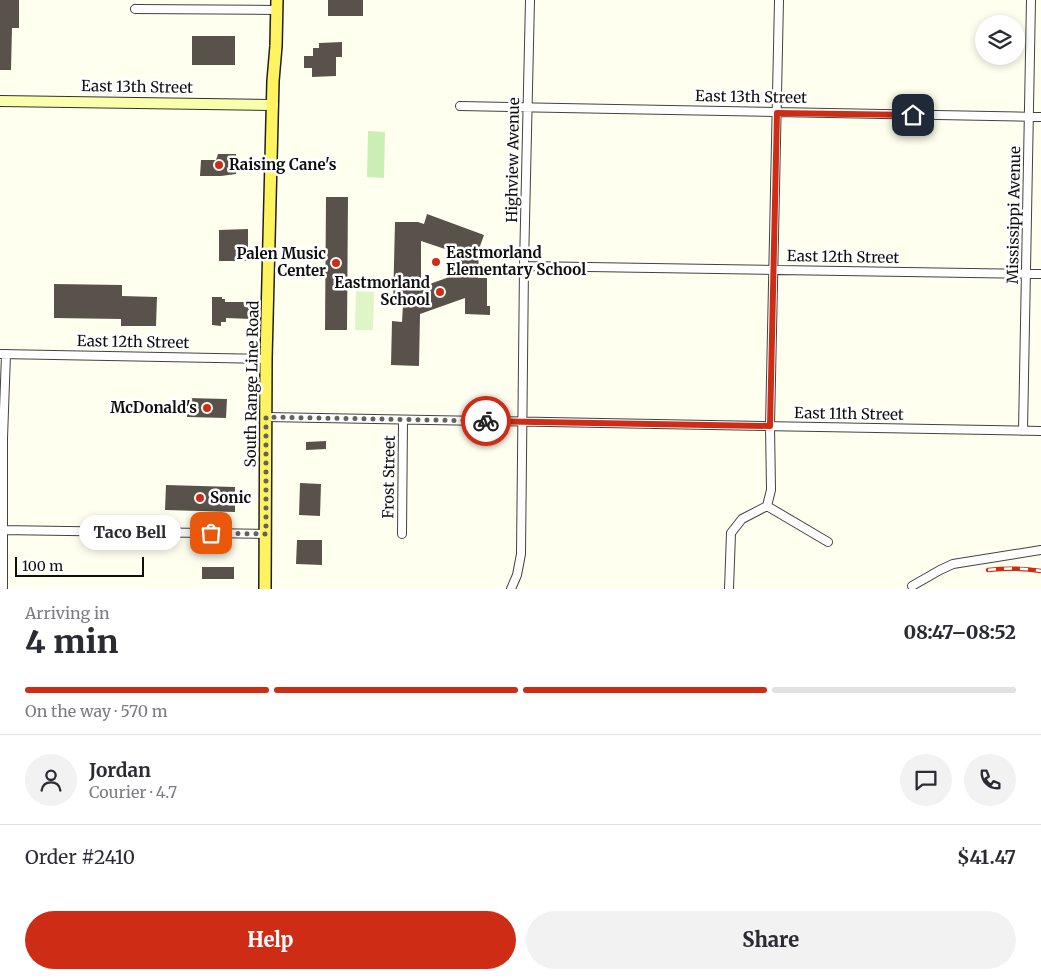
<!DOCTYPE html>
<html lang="en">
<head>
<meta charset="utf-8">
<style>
  :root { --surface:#fff; --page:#f2f2f3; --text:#2b2b33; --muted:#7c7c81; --line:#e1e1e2; --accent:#cf2c16 }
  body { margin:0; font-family:Merriweather,serif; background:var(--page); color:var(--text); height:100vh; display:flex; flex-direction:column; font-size:19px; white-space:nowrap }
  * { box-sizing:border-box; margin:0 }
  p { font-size:16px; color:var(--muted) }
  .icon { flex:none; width:28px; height:28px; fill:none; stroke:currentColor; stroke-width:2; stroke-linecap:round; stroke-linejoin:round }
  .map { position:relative; height:589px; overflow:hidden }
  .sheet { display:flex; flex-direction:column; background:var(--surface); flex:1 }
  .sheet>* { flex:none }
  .tools { position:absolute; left:975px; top:15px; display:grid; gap:10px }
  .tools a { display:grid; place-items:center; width:50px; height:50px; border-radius:50%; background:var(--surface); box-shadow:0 2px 8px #0003; font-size:25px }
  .scale { position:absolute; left:15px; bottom:12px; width:129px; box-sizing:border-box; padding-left:5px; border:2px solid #0f0f0f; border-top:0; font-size:14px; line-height:18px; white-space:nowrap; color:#0f0f0f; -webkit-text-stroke:4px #fff; paint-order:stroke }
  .pin { position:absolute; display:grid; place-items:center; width:42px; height:42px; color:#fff; margin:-21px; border-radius:10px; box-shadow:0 2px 8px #0006 }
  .courier { position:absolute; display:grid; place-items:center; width:50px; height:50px; margin:-25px; border:4px solid #cf2c16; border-radius:50%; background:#fff; color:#222; box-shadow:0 1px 6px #0007 }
  .bubble { position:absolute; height:35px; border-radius:18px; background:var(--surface); box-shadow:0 2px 8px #0003; font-size:16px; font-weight:800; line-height:35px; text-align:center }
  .overview em { font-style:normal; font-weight:800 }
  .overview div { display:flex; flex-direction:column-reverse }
  .overview { display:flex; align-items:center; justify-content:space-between; height:85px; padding:0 25px }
  h1 { font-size:32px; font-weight:800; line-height:38px }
  .bar { display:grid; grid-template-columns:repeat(4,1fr); gap:8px 5px; align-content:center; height:60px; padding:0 25px }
  .bar i { height:6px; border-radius:4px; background:var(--line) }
  .bar .on { background:var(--accent) }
  .bar p { grid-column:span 4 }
  .line { display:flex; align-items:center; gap:12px; padding:0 25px; border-top:1px solid var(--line) }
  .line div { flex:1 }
  .round { display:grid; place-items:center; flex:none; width:52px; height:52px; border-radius:26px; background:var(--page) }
  .primary-button { display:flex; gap:10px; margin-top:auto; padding:10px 25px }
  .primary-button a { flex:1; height:58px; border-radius:30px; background:var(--accent); color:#fff; font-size:20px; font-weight:800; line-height:58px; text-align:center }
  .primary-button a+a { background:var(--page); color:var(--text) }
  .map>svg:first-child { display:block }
  .green { fill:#c9efb5 }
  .pitch { fill:#def5c8 }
  .building { fill:#59524a; fill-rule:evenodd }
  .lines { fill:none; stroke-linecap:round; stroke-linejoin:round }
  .street-casing { stroke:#424242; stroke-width:10 }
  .secondary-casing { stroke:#313131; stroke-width:12 }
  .primary-casing { stroke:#202020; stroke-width:14 }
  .street { stroke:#fff; stroke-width:8 }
  .secondary { stroke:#faffab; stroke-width:10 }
  .primary { stroke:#fff360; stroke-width:11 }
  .rail-casing { stroke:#cf2c16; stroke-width:4.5 }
  .rail { stroke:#fff; stroke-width:2.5; stroke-dasharray:8; stroke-linecap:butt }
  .done { stroke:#63635e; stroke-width:5; stroke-dasharray:0 9 }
  .route { stroke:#cf2c16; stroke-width:6 }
  .poi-dot { fill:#cf2c16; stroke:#fff; stroke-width:2 }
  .labels { text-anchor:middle; stroke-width:5; stroke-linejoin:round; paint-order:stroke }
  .street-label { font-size:15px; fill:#0f0f0f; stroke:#fff }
  .poi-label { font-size:15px; font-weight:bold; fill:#0f0f0f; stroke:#fff; text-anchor:start }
</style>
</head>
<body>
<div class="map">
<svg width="1041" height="589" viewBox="0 0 1041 589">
  <rect width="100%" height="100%" fill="#fffff0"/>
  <!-- green -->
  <path class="green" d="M368,131L385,132L384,178L367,177Z"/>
  <!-- pitch -->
  <path class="pitch" d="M356,291L374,292L373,330H355Z"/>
  <!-- building -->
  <path class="building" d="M0,0H19V28H12L11,70H0Z
    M328,0H363V16H328Z
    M192,36H235V65H192Z
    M342,42V57H336V76L312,77V68H304V56H313V48H319V43Z
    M218,154H236V174L221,176H200L201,160H216Z
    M326,197H348L347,330H325Z
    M427,214L484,235L479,249L478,278H487V306H490V315L465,314V298L420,314L419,366L391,365L392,321L402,322L403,305H393L395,222H418L424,224ZM421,241L454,252L451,265L455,275L421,287Z
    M248,229V261H219V230Z
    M54,284L122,285V296L157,297L156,326H121V319L54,318Z
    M212,297H222V299H225V302H253L252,319L226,318V322H221V326L212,325Z
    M187,398L227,399L226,418L187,417Z
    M326,441V449L306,450V442Z
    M300,483L321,484L320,516L299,515Z
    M166,485L235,487V512L165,510Z
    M297,540H322V565L296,564Z
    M202,567H234V579H202Z"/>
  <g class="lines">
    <defs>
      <path id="street" d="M135,9L277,10
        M460,106L1041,117
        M524,266L1041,274
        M0,354L266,359
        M266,417L1041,431
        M1023,431L1031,0
        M767,506L828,542
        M0,530L266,534
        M402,534L403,420
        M912,586L940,570L953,564L1041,550
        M3,589V438L6,354
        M511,589L517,575L521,554L524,266L530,0
        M729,589L731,533L742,519L767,506L771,490L770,426L779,0"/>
      <path id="secondary" d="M0,101L273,105"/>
      <path id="primary" d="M265,589L266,359L273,81L276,46L277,0"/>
    </defs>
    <!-- street casing -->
    <use href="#street" class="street-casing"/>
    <!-- secondary casing -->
    <use href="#secondary" class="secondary-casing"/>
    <!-- primary casing -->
    <use href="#primary" class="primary-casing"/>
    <!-- street -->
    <use href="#street" class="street"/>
    <!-- secondary -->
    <use href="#secondary" class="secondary"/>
    <!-- primary -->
    <use href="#primary" class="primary"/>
    <defs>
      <path id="rail" d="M988,570C1006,568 1023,568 1041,571"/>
    </defs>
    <!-- rail casing -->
    <use href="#rail" class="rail-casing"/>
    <!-- rail -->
    <use href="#rail" class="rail"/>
  </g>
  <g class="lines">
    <!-- done -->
    <path class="done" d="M211,533L266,534V417L486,421"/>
    <!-- route -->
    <path class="route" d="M486,421L770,426L777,113L913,115"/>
  </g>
  <!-- markers -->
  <g class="poi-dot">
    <circle cx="219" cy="165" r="5"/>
    <circle cx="436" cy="262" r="5"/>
    <circle cx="336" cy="263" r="5"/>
    <circle cx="440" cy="292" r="5"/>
    <circle cx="207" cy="408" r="5"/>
    <circle cx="200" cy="498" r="5"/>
  </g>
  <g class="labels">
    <!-- street labels -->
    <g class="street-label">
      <text transform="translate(137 87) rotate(1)" y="5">East 13th Street</text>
      <text transform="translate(751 97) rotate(1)" y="5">East 13th Street</text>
      <text transform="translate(513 160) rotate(-89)" y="5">Highview Avenue</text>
      <text transform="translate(1014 215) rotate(-89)" y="5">Mississippi Avenue</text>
      <text transform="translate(843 257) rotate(1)" y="5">East 12th Street</text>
      <text transform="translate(133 342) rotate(1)" y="5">East 12th Street</text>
      <text transform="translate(252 384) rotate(-89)" y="5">South Range Line Road</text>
      <text transform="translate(849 414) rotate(1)" y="5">East 11th Street</text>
      <text transform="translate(389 477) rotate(-89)" y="5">Frost Street</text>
    </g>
    <!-- poi labels -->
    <g class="poi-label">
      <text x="229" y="170">Raising Cane's</text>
      <text x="446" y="258">Eastmorland<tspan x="446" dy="17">Elementary School</tspan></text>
      <text x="326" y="259" text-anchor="end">Palen Music<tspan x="326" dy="17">Center</tspan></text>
      <text x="430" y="288" text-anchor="end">Eastmorland<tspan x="430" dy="17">School</tspan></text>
      <text x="197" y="413" text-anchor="end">McDonald's</text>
      <text x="210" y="503">Sonic</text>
    </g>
  </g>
</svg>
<div class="tools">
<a><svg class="icon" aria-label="layers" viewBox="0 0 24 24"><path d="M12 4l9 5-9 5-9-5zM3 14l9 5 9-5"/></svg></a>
</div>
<div class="scale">100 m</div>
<div class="pin" style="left:211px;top:533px;background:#ea580c"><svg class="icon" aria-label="bag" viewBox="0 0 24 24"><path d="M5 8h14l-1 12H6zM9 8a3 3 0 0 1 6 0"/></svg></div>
<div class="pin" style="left:913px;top:115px;background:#1f2937"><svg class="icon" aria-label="home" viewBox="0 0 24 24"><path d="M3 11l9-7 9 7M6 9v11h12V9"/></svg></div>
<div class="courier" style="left:486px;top:421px"><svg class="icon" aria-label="bike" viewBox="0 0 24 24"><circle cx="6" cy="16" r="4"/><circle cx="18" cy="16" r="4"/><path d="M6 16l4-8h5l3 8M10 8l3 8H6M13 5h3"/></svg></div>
<div class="bubble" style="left:79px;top:515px;width:102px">Taco Bell</div>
</div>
<section class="sheet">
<div class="overview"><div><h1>4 min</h1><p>Arriving in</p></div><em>08:47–08:52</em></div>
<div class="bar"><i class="on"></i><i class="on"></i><i class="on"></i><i></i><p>On the way · 570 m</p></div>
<div class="line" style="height:90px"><a class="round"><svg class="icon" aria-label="person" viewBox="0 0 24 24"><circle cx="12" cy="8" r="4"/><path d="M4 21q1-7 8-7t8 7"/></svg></a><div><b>Jordan</b><p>Courier · 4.7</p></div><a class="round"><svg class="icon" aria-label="chat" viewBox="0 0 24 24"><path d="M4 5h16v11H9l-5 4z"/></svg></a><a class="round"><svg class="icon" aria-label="phone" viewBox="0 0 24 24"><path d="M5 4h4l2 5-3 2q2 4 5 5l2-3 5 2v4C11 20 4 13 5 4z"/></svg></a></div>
<div class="line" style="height:65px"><div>Order #2410</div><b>$41.47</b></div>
<div class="primary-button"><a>Help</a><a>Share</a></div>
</section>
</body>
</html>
